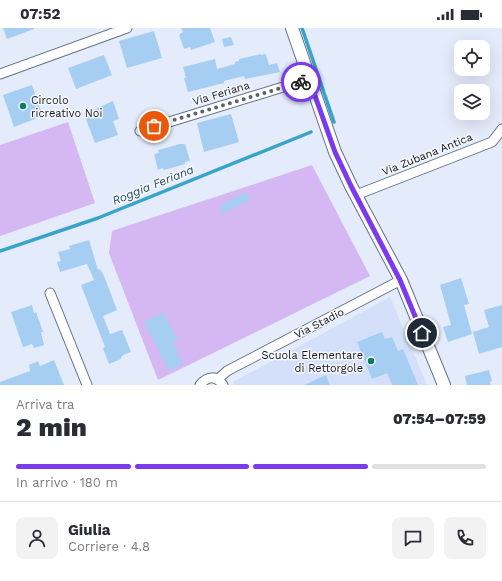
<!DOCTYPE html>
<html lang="it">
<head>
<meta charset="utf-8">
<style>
  :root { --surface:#fff; --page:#f2f2f3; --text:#2b2b33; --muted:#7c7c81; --line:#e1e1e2; --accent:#7c3aed }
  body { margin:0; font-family:"Work Sans",sans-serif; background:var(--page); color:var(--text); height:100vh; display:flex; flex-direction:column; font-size:15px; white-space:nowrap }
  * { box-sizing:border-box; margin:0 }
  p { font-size:13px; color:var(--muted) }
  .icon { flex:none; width:22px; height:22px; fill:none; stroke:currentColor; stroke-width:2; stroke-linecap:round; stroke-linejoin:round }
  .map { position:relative; height:357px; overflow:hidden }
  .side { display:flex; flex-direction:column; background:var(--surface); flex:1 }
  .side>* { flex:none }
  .buttons { position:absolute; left:454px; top:12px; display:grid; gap:8px }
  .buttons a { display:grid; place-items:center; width:36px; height:36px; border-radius:8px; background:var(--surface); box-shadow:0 4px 16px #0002; font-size:20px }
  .pin { position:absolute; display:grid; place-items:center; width:34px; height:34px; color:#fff; margin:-17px; border:2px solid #fff; border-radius:50%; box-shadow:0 1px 4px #0007 }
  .courier { position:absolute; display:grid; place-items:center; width:40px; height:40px; margin:-20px; border:3px solid #7c3aed; border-radius:50%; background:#fff; color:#222; box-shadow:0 1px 5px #0007 }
  .overview em { font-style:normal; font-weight:800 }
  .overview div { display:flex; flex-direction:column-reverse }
  .overview { display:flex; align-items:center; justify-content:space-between; height:68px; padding:0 16px }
  h1 { font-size:26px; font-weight:800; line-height:30px }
  .bar { display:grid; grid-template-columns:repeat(4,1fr); gap:6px 4px; align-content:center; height:48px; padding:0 16px }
  .bar i { height:5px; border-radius:3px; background:var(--line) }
  .bar .current { background:var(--accent) }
  .bar p { grid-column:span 4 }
  .line { display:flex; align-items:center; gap:10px; padding:0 16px; border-top:1px solid var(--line) }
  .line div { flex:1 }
  .round { display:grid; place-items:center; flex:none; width:42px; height:42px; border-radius:8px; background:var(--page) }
  .status { display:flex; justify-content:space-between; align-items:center; height:28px; padding:0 20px; background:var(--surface); direction:ltr }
  .status svg { height:11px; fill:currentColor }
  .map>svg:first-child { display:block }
  .built { fill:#d4e0fa }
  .green { fill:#d4b7f3 }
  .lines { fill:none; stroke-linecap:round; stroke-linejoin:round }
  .stream { stroke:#38a4ca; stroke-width:3.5 }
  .building { fill:#a6cef2 }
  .minor-casing { stroke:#677188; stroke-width:11 }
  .tertiary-casing { stroke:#677188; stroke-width:14 }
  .minor { stroke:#fff; stroke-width:9 }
  .tertiary { stroke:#fff; stroke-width:12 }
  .done { stroke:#5c616c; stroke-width:4; stroke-dasharray:0 7.2 }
  .route { stroke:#7c3aed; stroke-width:5 }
  .poi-dot { fill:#0a7e5b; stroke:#f6f8fe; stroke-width:1.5 }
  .labels { text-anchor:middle; stroke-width:3; stroke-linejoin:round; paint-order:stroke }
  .street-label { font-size:11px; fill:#12161f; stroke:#f6f8fe }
  .poi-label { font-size:11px; fill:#12161f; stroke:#f6f8fe; text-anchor:start }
  .water-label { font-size:12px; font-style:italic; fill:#255162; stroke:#f6f8fe }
</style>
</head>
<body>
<div class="status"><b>07:52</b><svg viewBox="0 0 49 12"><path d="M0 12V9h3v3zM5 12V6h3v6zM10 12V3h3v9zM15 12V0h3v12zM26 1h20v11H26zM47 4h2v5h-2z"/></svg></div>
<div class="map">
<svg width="502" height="357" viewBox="0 0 502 357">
  <rect width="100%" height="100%" fill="#e4ebfb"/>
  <!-- built -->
  <path class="built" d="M390,269L427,357H234L233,354Z"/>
  <!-- green -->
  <path class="green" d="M68,94L95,175L0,208V117Z
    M312,137L370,248L158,352L109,225L112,203Z"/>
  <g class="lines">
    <!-- stream -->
    <path class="stream" d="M302,0L334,94
      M0,223L98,190L311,104"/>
  </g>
  <!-- building -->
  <path class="building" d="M3,0H34V1L7,11Z
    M181,0H210L215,14L191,22L190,19L184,21L179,7L183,4Z
    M154,3L162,30L127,40L119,13Z
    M231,9L234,17L224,19L222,11Z
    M261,26V27L266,26L269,37L277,35L280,44L245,51L244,48L224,53V55L188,64L184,50H186L183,39L215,31L217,41L235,36V34L239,33V31Z
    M104,27L112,47L76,61L68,40Z
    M32,57L43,88L14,99L3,67Z
    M113,73L119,91L113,93L118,107L95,115L84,86Z
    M231,86L239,114L204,124L197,95Z
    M180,116H185L190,133L185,134V136L164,142L163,140L158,142L154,126L159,125L158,122Z
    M246,164L250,171L223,186L219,178Z
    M89,212L98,242L100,241L104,248L117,282L103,288L110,306L122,302L131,324L123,327V328L121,329V331L109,336L103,320L105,319L100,306L81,257L94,252L87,236L60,244L57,234L61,233L58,224L70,221L69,218Z
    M461,250L469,276L464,277L472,306L448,314L443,299L451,297L440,257Z
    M32,277L34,285L36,284L43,304H41L44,317L34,320L32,316L23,319L11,284Z
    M502,277V319L479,326L473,304L489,299L484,282Z
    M163,284L178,312L173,315L183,336L169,343L144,294Z
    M382,304L385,311L392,309L398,323L403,321L418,357H392L387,345L372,351L357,314Z
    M54,332L64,357H0V354L30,343V342L29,337L38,333L40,338Z
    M489,342L492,353L490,354L491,357H467L465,348Z
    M326,347L330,357H304Z"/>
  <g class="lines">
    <defs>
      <path id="minor" d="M0,46L127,0
        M140,103L309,51
        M356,167L492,114L502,101
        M50,265L87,357
        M218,351L227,343L401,252
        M200,357C207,348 216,347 223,357"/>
      <path id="tertiary" d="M292,0L335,124L351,158L401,252L444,357"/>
    </defs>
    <!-- minor casing -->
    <use href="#minor" class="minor-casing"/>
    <!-- tertiary casing -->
    <use href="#tertiary" class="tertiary-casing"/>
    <!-- minor -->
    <use href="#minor" class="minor"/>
    <!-- tertiary -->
    <use href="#tertiary" class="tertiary"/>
  </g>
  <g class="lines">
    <!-- done -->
    <path class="done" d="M154,98L301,54"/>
    <!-- route -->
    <path class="route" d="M301,54L309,51L335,124L351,158L400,252L422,305"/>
  </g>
  <!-- markers -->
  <g class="poi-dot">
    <circle cx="23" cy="78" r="4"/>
    <circle cx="371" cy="333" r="4"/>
  </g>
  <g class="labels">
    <!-- street labels -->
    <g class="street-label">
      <text transform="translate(221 65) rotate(-17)" y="4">Via Feriana</text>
      <text transform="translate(427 126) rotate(-22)" y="4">Via Zubana Antica</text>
      <text transform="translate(319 295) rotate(-27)" y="4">Via Stadio</text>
    </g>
    <!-- poi labels -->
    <g class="poi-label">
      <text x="31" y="76">Circolo<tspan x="31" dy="13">ricreativo Noi</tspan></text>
      <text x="363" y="331" text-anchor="end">Scuola Elementare<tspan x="363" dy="13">di Rettorgole</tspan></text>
    </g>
    <!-- water labels -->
    <g class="water-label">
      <text transform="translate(153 157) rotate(-22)" y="4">Roggia Feriana</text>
    </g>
  </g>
</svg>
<div class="buttons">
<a><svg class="icon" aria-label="locate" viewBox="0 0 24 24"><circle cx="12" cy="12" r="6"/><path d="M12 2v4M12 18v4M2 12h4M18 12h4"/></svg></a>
<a><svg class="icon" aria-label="layers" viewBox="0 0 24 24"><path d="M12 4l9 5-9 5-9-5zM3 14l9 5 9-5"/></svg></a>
</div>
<div class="pin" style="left:154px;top:98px;background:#ea580c"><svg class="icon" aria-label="bag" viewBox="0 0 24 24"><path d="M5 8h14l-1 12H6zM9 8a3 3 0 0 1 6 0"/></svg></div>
<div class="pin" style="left:422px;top:305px;background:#1f2937"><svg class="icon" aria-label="home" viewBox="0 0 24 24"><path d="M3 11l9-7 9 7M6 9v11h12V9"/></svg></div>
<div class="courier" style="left:301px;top:54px"><svg class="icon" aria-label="bike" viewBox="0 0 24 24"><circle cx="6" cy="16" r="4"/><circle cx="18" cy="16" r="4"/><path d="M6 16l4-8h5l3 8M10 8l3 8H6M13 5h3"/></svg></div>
</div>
<section class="side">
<div class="overview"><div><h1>2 min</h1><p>Arriva tra</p></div><em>07:54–07:59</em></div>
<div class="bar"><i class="current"></i><i class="current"></i><i class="current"></i><i></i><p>In arrivo · 180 m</p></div>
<div class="line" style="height:72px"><a class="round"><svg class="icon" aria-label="person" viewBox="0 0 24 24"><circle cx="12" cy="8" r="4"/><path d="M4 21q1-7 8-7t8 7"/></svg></a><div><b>Giulia</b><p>Corriere · 4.8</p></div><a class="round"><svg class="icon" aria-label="chat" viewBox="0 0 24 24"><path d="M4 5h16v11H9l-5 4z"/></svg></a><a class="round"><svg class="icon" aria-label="phone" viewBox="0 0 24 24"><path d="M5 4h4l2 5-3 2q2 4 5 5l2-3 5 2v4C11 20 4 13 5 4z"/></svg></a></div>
</section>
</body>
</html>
